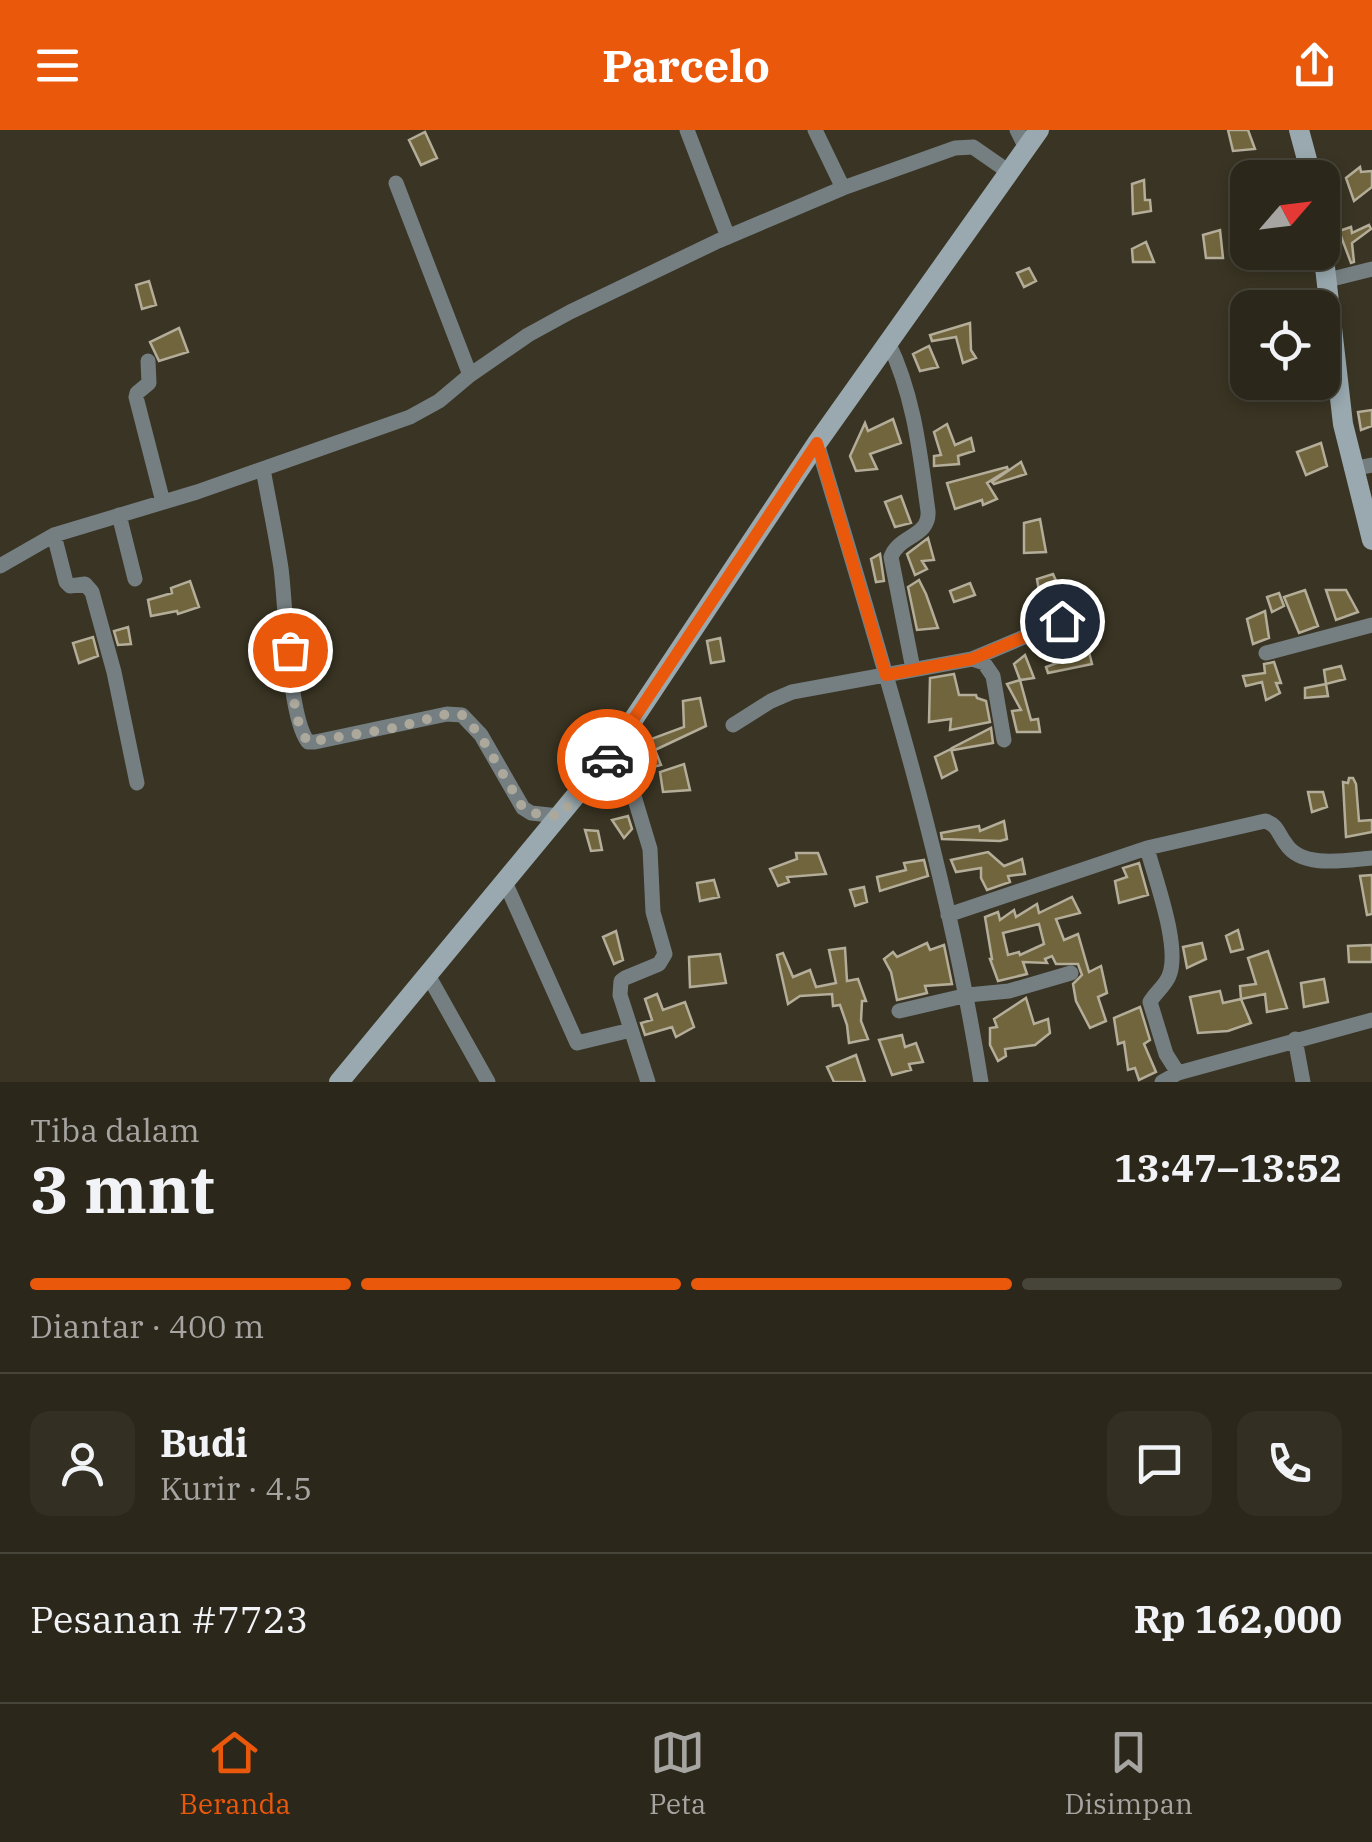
<!DOCTYPE html>
<html lang="id">
<head>
<meta charset="utf-8">
<style>
  :root { --surface:#2b271a; --page:#332f23; --text:#f1f3f6; --muted:#a6a5a2; --line:#474439; --accent:#ea580c }
  body { margin:0; font-family:"IBM Plex Serif",serif; background:var(--page); color:var(--text); height:100vh; display:flex; flex-direction:column; font-size:38px; white-space:nowrap }
  * { box-sizing:border-box; margin:0 }
  p { font-size:32px; color:var(--muted) }
  .icon { flex:none; width:55px; height:55px; fill:none; stroke:currentColor; stroke-width:2; stroke-linecap:round; stroke-linejoin:round }
  .map { position:relative; height:952px; overflow:hidden }
  .drawer { display:flex; flex-direction:column; background:var(--surface); flex:1 }
  .drawer>* { flex:none }
  .needle { width:65px; rotate:62deg }
  .controls { position:absolute; left:1230px; top:30px; display:grid; gap:20px }
  .controls a { display:grid; place-items:center; width:110px; height:110px; border-radius:20px; background:var(--surface); box-shadow:0 5px 15px #0003,0 0 0 2px var(--line); font-size:50px }
  .pin { position:absolute; display:grid; place-items:center; width:85px; height:85px; color:#fff; margin:-42px; border:5px solid #fff; border-radius:50%; box-shadow:0 2px 10px #0007 }
  .courier { position:absolute; display:grid; place-items:center; width:100px; height:100px; margin:-50px; border:8px solid #ea580c; border-radius:50%; background:#fff; color:#222; box-shadow:0 2px 12px #0007 }
  .head em { font-style:normal; font-weight:700 }
  .head div { display:flex; flex-direction:column-reverse }
  .head { display:flex; align-items:center; justify-content:space-between; height:170px; padding:0 30px }
  h1 { font-size:65px; font-weight:700; line-height:75px }
  .bar { display:grid; grid-template-columns:repeat(4,1fr); gap:15px 10px; align-content:center; height:120px; padding:0 30px }
  .bar i { height:12px; border-radius:8px; background:var(--line) }
  .bar .active { background:var(--accent) }
  .bar p { grid-column:span 4 }
  .line { display:flex; align-items:center; gap:25px; padding:0 30px; border-top:2px solid var(--line) }
  .line div { flex:1 }
  .round { display:grid; place-items:center; flex:none; width:105px; height:105px; border-radius:20px; background:var(--page) }
  header { display:flex; justify-content:space-between; align-items:center; height:130px; padding:0 30px; background:var(--accent); color:#fff; font-size:45px; font-weight:700 }
  .menu { display:flex; justify-content:space-around; align-items:center; height:140px; border-top:2px solid var(--line); background:var(--surface); font-size:28px; color:var(--muted) }
  .menu a { display:grid; justify-items:center; gap:5px }
  .menu .active { color:var(--accent) }
  .map>svg:first-child { display:block }
  .building { fill:#71653e; stroke:#b4ad99; stroke-width:2.5; fill-rule:evenodd }
  .lines { fill:none; stroke-linecap:round; stroke-linejoin:round }
  .street { stroke:#757f82; stroke-width:15 }
  .secondary { stroke:#99a9af; stroke-width:20 }
  .done { stroke:#aca89c; stroke-width:10; stroke-dasharray:0 18 }
  .route { stroke:#ea580c; stroke-width:12 }
</style>
</head>
<body>
<header><svg class="icon" aria-label="menu" viewBox="0 0 24 24"><path d="M4 6h16M4 12h16M4 18h16"/></svg>Parcelo<svg class="icon" aria-label="share" viewBox="0 0 24 24"><path d="M12 15V3M7 8l5-5 5 5M5 13v7h14v-7"/></svg></header>
<div class="map">
<svg width="1372" height="952" viewBox="0 0 1372 952">
  <rect width="100%" height="100%" fill="#393423"/>
  <!-- building -->
  <path class="building" d="M1228,0H1248L1255,19L1233,21Z
    M425,2L437,28L421,35L409,10Z
    M1360,37L1361,42L1372,41V57L1354,71L1346,48Z
    M1144,50L1145,70H1150L1151,81L1133,84L1132,54Z
    M1369,95L1371,99L1352,113L1354,132L1351,133L1339,101L1351,97L1352,103Z
    M1220,100L1223,128H1206L1203,105Z
    M1146,112L1154,132H1133L1132,119Z
    M1029,138L1036,151L1024,157L1017,143Z
    M149,151L156,175L142,179L136,155Z
    M970,193L971,220L976,228L963,233L956,207L932,211L930,205Z
    M179,198L188,222L159,231L150,212Z
    M929,216L938,237L920,241L913,224Z
    M1372,280V296L1361,300L1358,282Z
    M893,289L901,313L870,324L877,339L856,341L850,326L865,293L868,301Z
    M947,294L955,315L971,308L974,321L958,326L959,334L934,336V326L941,325L934,302Z
    M1321,313L1327,336L1306,345L1297,322Z
    M1021,332L1026,344L994,354L992,352Z
    M1007,337L1008,340L987,353L997,369L983,375L982,370L955,379L947,353Z
    M901,366L911,393L895,397L885,372Z
    M1040,389L1046,422L1024,423V393Z
    M928,408L934,430L922,431L927,439L915,445L907,424Z
    M880,424L884,451L876,452L871,429Z
    M1053,444L1063,466L1062,476L1046,482L1041,474L1037,449Z
    M919,450L926,464L938,498L917,500L908,457Z
    M190,451L199,477L178,484L177,481L151,486L148,470L172,463L171,458Z
    M970,453L975,465L954,472L950,461Z
    M1305,460L1318,496L1299,503L1284,467Z
    M1326,460H1346L1358,482L1336,490Z
    M1279,463L1284,476L1272,482L1267,467Z
    M1265,481L1269,508L1253,514L1247,489Z
    M128,497L131,514L118,515L114,501Z
    M1070,502L1080,525L1089,522L1092,534L1048,543L1046,537L1068,529L1056,507Z
    M93,507L98,526L79,533L73,513Z
    M720,508L724,531L711,533L707,511Z
    M1025,525L1034,548L1020,550L1014,534Z
    M1274,532L1281,553H1276L1280,563L1266,570L1262,552L1246,556L1243,546L1265,543L1264,534Z
    M1341,536L1345,549L1326,554L1324,540Z
    M954,544L959,565H976L977,568L986,571L990,592L950,600L951,589L929,592L930,548Z
    M1020,550L1031,590L1038,589L1040,602H1017L1012,581L1021,580L1007,554Z
    M1326,554L1328,566L1305,568V558Z
    M700,568L706,596L655,620L661,635L638,641L635,615L684,597L683,571Z
    M991,598L993,613L953,620L952,618Z
    M951,619L957,640L942,648L935,627Z
    M684,634L690,660L663,662L660,642Z
    M1349,648H1353L1356,654L1359,691L1372,690V702L1346,707L1343,652L1348,653Z
    M1308,662H1323L1327,677L1312,682Z
    M628,686L632,699L624,708L612,690Z
    M1004,691L1007,709L1000,711L942,709L941,703L979,696L980,701Z
    M585,700L598,701L602,720L591,721Z
    M988,722L1004,736L1022,729L1025,744L1008,746L1010,752L987,760L981,748V738L956,742L951,730Z
    M796,723H818L826,744L787,747L789,752L778,756L770,739L797,729Z
    M924,730L928,746L880,761L877,747L906,740L904,733Z
    M1139,733L1148,765L1119,773L1115,751L1127,747L1123,738Z
    M1372,745V784L1367,785L1360,746Z
    M714,750L719,767L700,771L697,753Z
    M864,757L867,772L855,776L850,760Z
    M1072,767L1080,783L1056,789L1064,810L1078,804L1089,842L1101,836L1107,863L1098,867L1106,891L1090,898L1076,871L1073,854L1082,845L1078,834H1056L1052,826L1045,829L1047,833L1023,832L1027,844L998,851L990,829H992L985,787L998,782L1000,790L1014,780L1016,787L1037,774L1039,783ZM1039,794L1044,814L1020,825L1019,822L1008,825L1003,803Z
    M1238,800L1243,819L1231,822L1226,806Z
    M616,801L623,830L614,834L603,807Z
    M927,813L930,820L944,815L952,854L925,856L927,863L897,870L891,842L884,829L893,822L897,827Z
    M1202,813L1206,829L1187,838L1183,817Z
    M1372,815V832H1349L1348,816Z
    M845,818L847,851L858,849L866,871H862L861,891L868,909L849,913L847,895L840,875L833,876L832,864L800,866L788,874L777,825L783,823L793,847L810,840L816,857L836,853L829,820Z
    M1268,821L1287,878L1267,882L1265,864L1241,869L1240,856L1256,854L1248,828Z
    M720,824L726,853L690,857L689,827Z
    M1324,849L1328,872L1304,877L1301,853Z
    M1220,861L1223,873L1241,869L1251,893L1228,901L1198,903L1190,867Z
    M657,864L663,880L685,872L694,897L676,907L672,897L645,905L641,893L652,890L645,869Z
    M1026,868L1034,894L1048,889L1050,903L1035,915L1005,919L1006,926L998,931L990,915V898L997,897L994,889Z
    M1140,877L1150,910L1144,914L1156,942L1139,950L1135,938L1128,940L1124,912L1118,914L1114,888Z
    M902,905L905,917L916,913L923,932L909,934L911,940L892,945L879,910Z
    M856,925L865,952H834L827,937Z"/>
  <g class="lines">
    <!-- street -->
    <path class="street" d="M687,0L728,107
      M815,0L843,58
      M1017,0L1026,18
      M396,53L470,245
      M1328,150L1372,139
      M888,212C914,265 920,323 928,381C930,407 899,405 891,427L913,539
      M148,231L149,253L137,263L136,267L163,372
      M817,313C880,523 947,735 981,952
      M263,339C269,372 276,405 281,438C286,476 288,586 308,612H315L447,584L462,585L481,605L523,678L531,683L559,686
      M1352,339L1372,335
      M119,385L135,449
      M54,405L66,452L70,456L85,454L92,462L114,542L137,653
      M0,436L54,405L197,362L410,287L439,271L470,245L528,205L570,182L718,111L843,58L955,18L973,17L1009,42
      M1266,523L1372,495
      M972,529L1062,491
      M733,595L771,571L792,562L972,529L984,533L993,546L1004,610
      M618,613L650,719L653,782L665,824L659,834L625,848L621,851L620,865L648,952
      M1147,718C1155,749 1181,817 1169,846C1165,856 1155,863 1150,872L1166,924L1178,943
      M505,752L577,913L631,900
      M948,785L1147,718L1265,691C1278,695 1278,704 1286,714C1302,739 1347,730 1372,728
      M428,845L488,952
      M899,881L968,865L1009,861L1071,843
      M1295,909L1303,952
      M1162,952L1178,943L1372,890"/>
    <!-- secondary -->
    <path class="secondary" d="M1299,0L1312,48
      M1322,111L1343,294L1372,410
      M339,952L611,623L817,313L1039,0"/>
  </g>
  <g class="lines">
    <!-- done -->
    <path class="done" d="M290,520C293,548 291,589 308,612L394,598L447,584L462,585L480,605L523,678L531,683L560,686L607,629"/>
    <!-- route -->
    <path class="route" d="M607,629L817,313L886,545L972,529L1062,491"/>
  </g>
</svg>
<div class="controls">
<a><svg class="needle" viewBox="-14 -14 28 28"><path d="M0-13l5 13h-10z" fill="#e53935"/><path d="M0 13l5-13h-10z" fill="#a6a5a2"/></svg></a>
<a><svg class="icon" aria-label="locate" viewBox="0 0 24 24"><circle cx="12" cy="12" r="6"/><path d="M12 2v4M12 18v4M2 12h4M18 12h4"/></svg></a>
</div>
<div class="pin" style="left:290px;top:520px;background:#ea580c"><svg class="icon" aria-label="bag" viewBox="0 0 24 24"><path d="M5 8h14l-1 12H6zM9 8a3 3 0 0 1 6 0"/></svg></div>
<div class="pin" style="left:1062px;top:491px;background:#1f2937"><svg class="icon" aria-label="home" viewBox="0 0 24 24"><path d="M3 11l9-7 9 7M6 9v11h12V9"/></svg></div>
<div class="courier" style="left:607px;top:629px"><svg class="icon" aria-label="car" viewBox="0 0 24 24"><path d="M5 17H2v-5l4-1 3-4h7l3 4 3 1v5h-3M9 17h6M6 11h13"/><circle cx="7" cy="17" r="2"/><circle cx="17" cy="17" r="2"/></svg></div>
</div>
<section class="drawer">
<div class="head"><div><h1>3 mnt</h1><p>Tiba dalam</p></div><em>13:47–13:52</em></div>
<div class="bar"><i class="active"></i><i class="active"></i><i class="active"></i><i></i><p>Diantar · 400 m</p></div>
<div class="line" style="height:180px"><a class="round"><svg class="icon" aria-label="person" viewBox="0 0 24 24"><circle cx="12" cy="8" r="4"/><path d="M4 21q1-7 8-7t8 7"/></svg></a><div><b>Budi</b><p>Kurir · 4.5</p></div><a class="round"><svg class="icon" aria-label="chat" viewBox="0 0 24 24"><path d="M4 5h16v11H9l-5 4z"/></svg></a><a class="round"><svg class="icon" aria-label="phone" viewBox="0 0 24 24"><path d="M5 4h4l2 5-3 2q2 4 5 5l2-3 5 2v4C11 20 4 13 5 4z"/></svg></a></div>
<div class="line" style="height:130px"><div>Pesanan #7723</div><b>Rp 162,000</b></div>
</section>
<nav class="menu">
<a class="active"><svg class="icon" aria-label="home" viewBox="0 0 24 24"><path d="M3 11l9-7 9 7M6 9v11h12V9"/></svg>Beranda</a>
<a><svg class="icon" aria-label="map" viewBox="0 0 24 24"><path d="M3 6l6-2 6 2 6-2v14l-6 2-6-2-6 2zM9 4v14M15 6v14"/></svg>Peta</a>
<a><svg class="icon" aria-label="saved" viewBox="0 0 24 24"><path d="M7 4h10v16l-5-4-5 4z"/></svg>Disimpan</a>
</nav>
</body>
</html>
